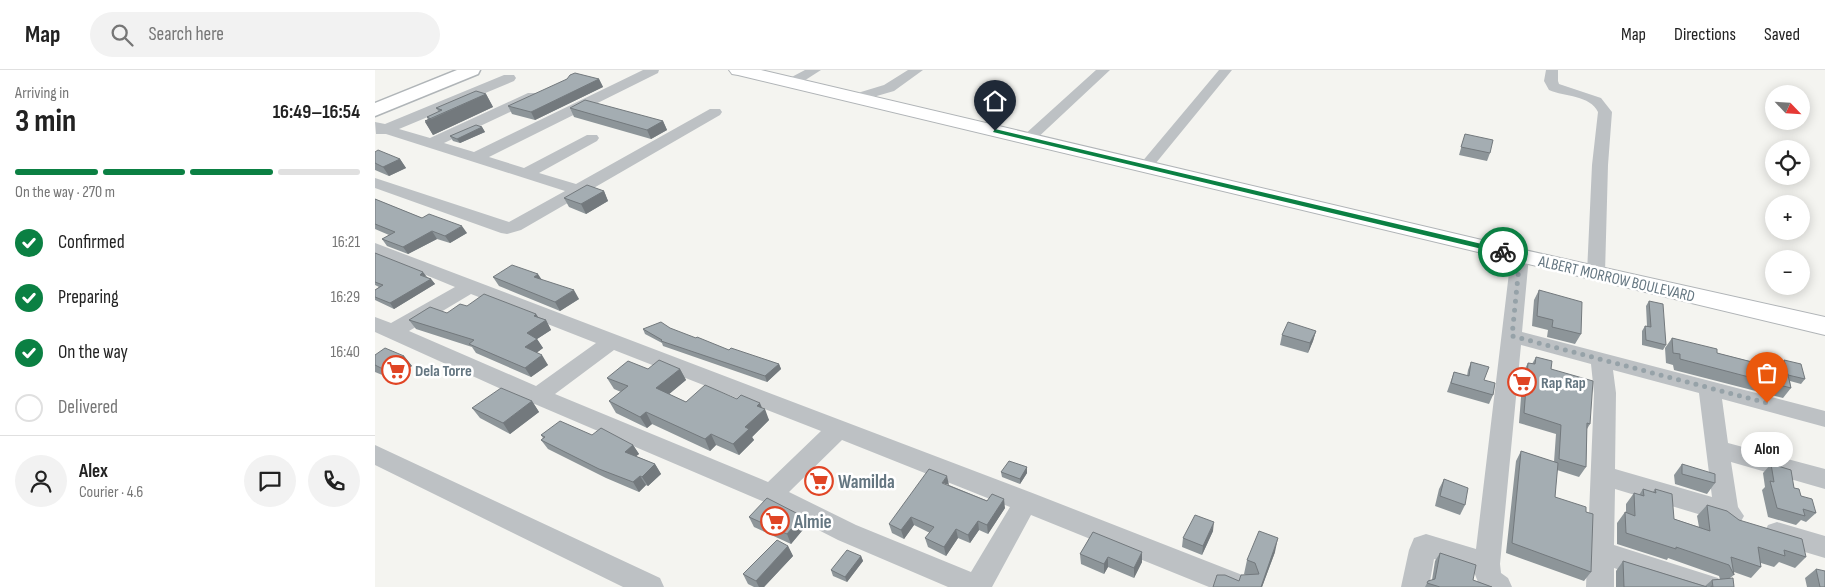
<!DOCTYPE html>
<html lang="en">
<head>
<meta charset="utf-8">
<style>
  :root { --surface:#fff; --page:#f2f2f2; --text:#222; --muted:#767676; --line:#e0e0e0; --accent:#0b8043 }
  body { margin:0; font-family:"Sofia Sans Condensed",sans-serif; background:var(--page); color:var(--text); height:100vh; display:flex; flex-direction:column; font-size:19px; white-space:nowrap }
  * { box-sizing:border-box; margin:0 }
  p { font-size:16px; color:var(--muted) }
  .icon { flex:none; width:28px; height:28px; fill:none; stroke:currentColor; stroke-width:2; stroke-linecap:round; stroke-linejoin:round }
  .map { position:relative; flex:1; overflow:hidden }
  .side { display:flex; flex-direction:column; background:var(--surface); width:375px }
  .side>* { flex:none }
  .needle { width:32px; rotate:115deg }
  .controls { position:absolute; left:1390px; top:15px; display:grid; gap:10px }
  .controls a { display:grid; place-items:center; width:45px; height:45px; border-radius:50%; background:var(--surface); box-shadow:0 2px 12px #0003; font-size:25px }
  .pin { position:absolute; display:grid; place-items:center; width:42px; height:42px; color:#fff; margin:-51px -21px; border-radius:50% 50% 50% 0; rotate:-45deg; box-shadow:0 0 5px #0007 }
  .pin .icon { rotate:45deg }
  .courier { position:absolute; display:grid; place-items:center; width:50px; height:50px; margin:-25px; border:4px solid #0b8043; border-radius:50%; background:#fff; color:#222; box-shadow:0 1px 6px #0007 }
  .bubble { position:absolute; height:35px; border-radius:18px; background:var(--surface); box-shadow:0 2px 12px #0003; font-size:16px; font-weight:700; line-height:35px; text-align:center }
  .summary em { font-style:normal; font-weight:700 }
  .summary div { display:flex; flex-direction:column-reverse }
  .summary { display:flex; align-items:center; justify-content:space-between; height:85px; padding:0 15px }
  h1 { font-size:32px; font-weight:700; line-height:38px }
  .bar { display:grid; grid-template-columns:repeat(4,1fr); gap:8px 5px; align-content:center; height:60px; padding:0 15px }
  .bar i { height:6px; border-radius:4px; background:var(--line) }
  .bar .selected { background:var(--accent) }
  .bar p { grid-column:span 4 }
  .line { display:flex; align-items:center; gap:12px; padding:0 15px; border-top:1px solid var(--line) }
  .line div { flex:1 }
  .round { display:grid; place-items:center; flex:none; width:52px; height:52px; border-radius:26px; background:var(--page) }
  ol { padding:0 15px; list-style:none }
  li { display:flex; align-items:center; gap:15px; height:55px }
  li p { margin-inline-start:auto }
  li .icon { padding:5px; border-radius:50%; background:var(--accent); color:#fff; stroke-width:4 }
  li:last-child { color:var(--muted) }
  li i { width:28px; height:28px; border:2px solid var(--line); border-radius:50% }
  header { display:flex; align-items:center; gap:30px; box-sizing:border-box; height:70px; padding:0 25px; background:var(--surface); border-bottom:1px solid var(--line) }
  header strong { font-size:24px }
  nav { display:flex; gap:28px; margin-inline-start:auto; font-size:18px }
  .search { width:350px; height:45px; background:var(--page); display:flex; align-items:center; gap:12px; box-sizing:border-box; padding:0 18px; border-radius:28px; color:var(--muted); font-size:19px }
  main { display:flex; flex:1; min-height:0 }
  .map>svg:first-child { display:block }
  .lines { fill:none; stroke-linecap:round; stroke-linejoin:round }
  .major-casing { stroke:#b0b5b8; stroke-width:3 }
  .highway-casing { stroke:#b0b4b7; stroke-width:2 }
  .minor { fill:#bdc1c4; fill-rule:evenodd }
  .major { fill:#fff; fill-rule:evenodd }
  .highway { fill:#fff; fill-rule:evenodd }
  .wall { fill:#8d9599 }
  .shaded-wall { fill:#73797d }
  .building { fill:#a4adb2; stroke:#73797d }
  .route { fill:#0b8043 }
  .done { stroke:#96a2a8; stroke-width:5; stroke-dasharray:0 9 }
  .labels { text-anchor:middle; stroke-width:5; stroke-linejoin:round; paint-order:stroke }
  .street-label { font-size:16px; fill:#647681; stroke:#fff }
  .poi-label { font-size:16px; font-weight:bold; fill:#647681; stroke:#fff; text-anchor:start }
  .near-poi-label { font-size:19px; font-weight:bold; fill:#647681; stroke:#fff; text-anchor:start }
</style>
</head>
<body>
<header>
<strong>Map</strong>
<div class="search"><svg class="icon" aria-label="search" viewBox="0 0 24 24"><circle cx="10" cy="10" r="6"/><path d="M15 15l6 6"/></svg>Search here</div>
<nav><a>Map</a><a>Directions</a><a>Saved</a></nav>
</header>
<main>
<section class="side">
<div class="summary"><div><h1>3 min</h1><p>Arriving in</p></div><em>16:49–16:54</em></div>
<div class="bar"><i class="selected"></i><i class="selected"></i><i class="selected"></i><i></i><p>On the way · 270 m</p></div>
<ol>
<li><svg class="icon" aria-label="check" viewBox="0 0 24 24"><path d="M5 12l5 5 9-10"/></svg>Confirmed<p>16:21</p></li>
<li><svg class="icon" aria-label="check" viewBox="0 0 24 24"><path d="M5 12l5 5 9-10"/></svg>Preparing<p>16:29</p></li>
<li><svg class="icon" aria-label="check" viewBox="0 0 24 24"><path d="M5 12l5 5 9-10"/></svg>On the way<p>16:40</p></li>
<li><i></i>Delivered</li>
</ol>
<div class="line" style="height:90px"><a class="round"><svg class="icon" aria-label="person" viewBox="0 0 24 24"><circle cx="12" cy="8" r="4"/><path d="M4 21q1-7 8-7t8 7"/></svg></a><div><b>Alex</b><p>Courier · 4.6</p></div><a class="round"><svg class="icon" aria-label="chat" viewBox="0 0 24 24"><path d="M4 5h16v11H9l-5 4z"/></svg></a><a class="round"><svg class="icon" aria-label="phone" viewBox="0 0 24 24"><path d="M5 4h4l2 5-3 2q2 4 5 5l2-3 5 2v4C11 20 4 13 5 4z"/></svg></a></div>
</section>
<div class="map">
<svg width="1450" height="517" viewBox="0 0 1450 517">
  <rect width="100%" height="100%" fill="#f4f4f0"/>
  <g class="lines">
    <defs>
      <path id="major" d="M82,0H105L103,4L0,46V33Z"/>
      <path id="highway" d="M354,0H386L1145,179L1450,247V265L363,5L357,4Z"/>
    </defs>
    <!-- major casing -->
    <use href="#major" class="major-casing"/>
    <!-- highway casing -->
    <use href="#highway" class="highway-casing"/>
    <!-- minor -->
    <path class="minor" d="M268,0H284L283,3L114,87L149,98L212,65H222L224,68L222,71L164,103L201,114L335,39H345L347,42L345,45L146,160L132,164L126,163L0,118V108L134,152L190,121L11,64H1L0,52L10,54L129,5H139L141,8L139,11L24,59L55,68L153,23H163L165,26L163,29L69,73L99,82Z
      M430,0H446L421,16H411L409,13L411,10Z
      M533,0H548L519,21L481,32L474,28L476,25L509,15Z
      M721,0H735L658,72H648L646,69L648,66Z
      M844,0H857L776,99H766L763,96L766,93Z
      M1171,0H1183V11L1184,14L1226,28L1237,42L1233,95L1230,203L1228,207L1221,209L1214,207L1212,203L1217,95L1223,42C1215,25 1190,27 1174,20L1169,11Z
      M0,173L660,424L875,508L879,517H834L656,445L617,517H573L463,470L387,431L155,332L0,262V247L16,253L80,217L0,184ZM96,224L221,273L161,316L34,261ZM239,280L446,361L393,412L180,324ZM467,370L635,437L596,502L481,455L414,422Z
      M1145,181L1151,182L1154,186L1147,262L1450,341V357L1347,329L1353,373L1450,399V419L1356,392L1363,437L1369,446L1365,453L1356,457L1343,450L1240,419L1239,475L1343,508L1347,517H1296L1239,498V517H1211L1219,323L1216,294L1146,275L1125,494L1126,503L1133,508L1137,517H1105L1099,502L1059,489L1054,517H1026L1034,480L1039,468L1051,464L1101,479L1136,186L1139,182ZM1238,300L1324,323L1337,427L1240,399L1241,323Z
      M0,375L285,508L289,517H248L0,395Z
      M1402,452L1450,466V488L1393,471L1389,463L1393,455Z"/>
    <!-- major -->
    <use href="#major" class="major"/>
    <!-- highway -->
    <use href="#highway" class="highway"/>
  </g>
  <!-- wall -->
  <path class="wall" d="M224,9L228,17L160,50L137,44L133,36Z
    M111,24L118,37L58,65L50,51L53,50L52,47L64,42L61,38Z
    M195,38L288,51L292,60L276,69L199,47Z
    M107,57L110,62L85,73L78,71L75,66Z
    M1090,64L1115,83L1112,91L1084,85Z
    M0,82L25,89L31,98L14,106L0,100Z
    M229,121L233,131L211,144L194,137L189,128Z
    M0,129L47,148L92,163L75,173L62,169L33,184L12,176L7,169L14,165L0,159Z
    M0,183L56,209L60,214L19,239L0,230V220L4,217L0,215Z
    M118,207L167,210L204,229L185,241L124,216Z
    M1164,220L1206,264L1200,274L1172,267L1173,260L1157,256L1159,230Z
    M1274,231L1291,275L1288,280L1267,275V261L1270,256H1272L1271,236Z
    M92,236L161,244L163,247L171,250L176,260L162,269L168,278L161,283L173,295L156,307L101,283L97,277L41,259L34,250L72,243Z
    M268,259L354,280L404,294L406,299L392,312L288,276L287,273L270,264Z
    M941,261L938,271L933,283L905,275L907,265Z
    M1297,268L1342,283L1406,299L1405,295L1409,290L1430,309L1426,314L1415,311L1416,318L1408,328L1299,300L1298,295L1291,293L1290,278Z
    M0,285L29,286L37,296L17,309L0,302Z
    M1161,287L1176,299L1215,354L1212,359L1211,397L1204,407L1182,400L1180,427L1211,442L1216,502L1209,511L1131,483L1141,391L1146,381L1179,392L1181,364L1144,353L1148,302L1153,293L1157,294Z
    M1096,292L1109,310L1118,325L1114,334L1072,322L1079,302L1092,306L1093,300Z
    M273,299H305L311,310L294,324L311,332L362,329L387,338L394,350L377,367L379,370L364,385L341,375L335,381L277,354L272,358L241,343L234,331L246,322L239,319L232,308Z
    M157,331L164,342L135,364L105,348L97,338Z
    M166,365H217L258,375L264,384L261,386L280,394L286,404L273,416L271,415L264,422L231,408L173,379L166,370L168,368Z
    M1307,394L1340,413L1332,424L1300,414L1299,405Z
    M1396,394L1419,418L1441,443L1431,452L1426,450L1421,455L1393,447L1387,420L1390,417L1388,403Z
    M652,397V403L645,414L627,407L626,402Z
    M1069,409L1090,435L1085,445L1060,436L1064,419Z
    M574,415L630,438L613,464L604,460L595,473L583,468L571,486L553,477L550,468L555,463L539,455L529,469L517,463L514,454Z
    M1268,419L1278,422L1280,419L1299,449L1324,457L1322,446L1332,435L1364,450L1431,487L1420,498L1404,492L1399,497L1386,493V497L1376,508L1359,502V505L1355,508L1359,517H1241V501L1248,491L1330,516L1337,510L1345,509L1344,506L1293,488L1292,490L1242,474V453L1250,442L1251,443V434L1259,423L1264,425Z
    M427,446L431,456L416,474L379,457L374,447Z
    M838,461L827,485L807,477L808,468Z
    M718,462L767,492L759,508L733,497L729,504L706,494L705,484Z
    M413,476L418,486L389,517H379L373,514L368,504Z
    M900,482L887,517H838L864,511L871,505L869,504L872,490Z
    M1065,483L1098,510L1117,517H1050L1053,511L1057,510L1060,491Z
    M486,486L488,491L472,512L458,506L456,500Z
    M1441,499L1450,517H1432L1430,508Z"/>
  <!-- shaded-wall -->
  <path class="shaded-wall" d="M224,9L228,17L160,50L156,42Z
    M111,24L118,37L58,65L50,52Z
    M288,51L292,60L276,69L272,60Z
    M107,57L110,62L85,73L82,69Z
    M25,89L31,98L14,106L8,97Z
    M229,121L233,131L211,144L206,134Z
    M87,156L92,163L75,173L70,166Z
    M57,161L62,169L33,184L28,177Z
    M48,202L52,207L45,205Z
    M163,204L169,213L159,207Z
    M56,209L60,214L19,239L15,233Z
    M199,220L204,229L185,241L180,232Z
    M161,244L167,253L171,250L176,260L162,269L168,278L156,287L150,277L152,263L159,246Z
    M941,261L938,271L933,283L935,273Z
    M167,285L173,295L156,307L150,298Z
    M29,286L37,296L17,309L8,299Z
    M404,294L406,299L392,312L390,306Z
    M305,299L311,310L287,330L281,318Z
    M157,331L164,342L135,364L128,353Z
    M385,333L388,340L390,339L394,350L377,367L379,370L364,385L358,374L370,357L382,336Z
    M271,342L277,354L272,358L265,347Z
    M336,364L341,375L335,381L330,369Z
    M258,375L264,384L255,391L250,382Z
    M280,394L286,404L273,416L267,407Z
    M652,397V403L645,414V409Z
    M265,406L271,415L264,422L258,412Z
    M572,406L574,415L567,413Z
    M629,429L630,438L613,464L612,455Z
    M427,446L431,456L416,474L412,464Z
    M536,447L539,455L529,469L526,460Z
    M603,451L604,460L595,473L593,465Z
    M839,452L838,461L827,485L828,476Z
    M581,459L583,468L571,486L569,477Z
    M903,468L900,482L887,517H886Z
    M413,476L418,486L389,517H384L381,511Z
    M767,482V492L759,508V498Z
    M486,486L488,491L472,512L470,507Z
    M733,487V497L729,504V494Z"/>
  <!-- building -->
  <path class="building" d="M200,3L224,9L156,42L133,36L192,9L195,5Z
    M101,21L111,24L50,51L56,49L52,47L67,40L61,38Z
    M210,30L288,51L272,60L195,38Z
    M101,55L107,57L82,69L75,66Z
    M1090,64L1118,70L1115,83L1086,77Z
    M3,80L25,89L8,97L0,93V82Z
    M212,115L229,121L206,134L189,128Z
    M0,129L47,148L54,144L87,156L70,166L57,161L28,177L7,169L20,162L0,154Z
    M0,183L48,202L45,205L56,209L15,233L0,227V220L8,215L0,212Z
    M137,195L163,204L159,207L199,220L180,232L118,207Z
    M1164,220L1207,232L1206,264L1177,257L1178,250L1162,246Z
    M109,224L161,244L159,246L171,250L152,263L162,269L150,277L167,285L150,298L94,274L99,270L34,250L55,237L72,243L85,234L92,236Z
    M1274,231L1288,234L1291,275L1271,270L1270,256L1276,257Z
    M286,252L295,258L321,268L322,267L354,280L356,278L404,294L390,306L286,271L287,270L268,259Z
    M913,252L941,261L935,273L907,265Z
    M1297,268L1342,279V283L1412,301L1416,318L1305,289V284L1298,283Z
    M10,278L29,286L8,299L0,295V285Z
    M1161,287L1177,291L1176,299L1218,311L1215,354L1212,353L1211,397L1184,389L1186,355L1149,343L1153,293L1160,294Z
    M284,290L305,299L281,318L311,332L330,315L362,329L366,325L385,333L382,336L390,339L370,357L374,359L358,374L336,364L330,369L271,342L265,347L234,331L253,316L232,308L253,291L273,299Z
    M1409,290L1426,294L1430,309L1413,305Z
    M1096,292L1114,297L1109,310L1120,313L1118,325L1076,313L1079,302L1094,306Z
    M126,318L157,331L128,353L97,338Z
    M185,351L217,365L226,358L258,375L250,382L280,394L267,407L265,406L258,412L224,399L166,370L170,367L166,365Z
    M1146,381L1183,393L1180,427L1211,437V442L1218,444L1216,502L1137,473Z
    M634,391L652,397L645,409L626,402Z
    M1307,394L1340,404V413L1307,404Z
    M1396,394L1416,400L1419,418L1424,419L1426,426L1437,429L1441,443L1428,439L1430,446L1402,438L1395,411L1399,412Z
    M554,399L572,406L567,413L612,431L617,424L629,429L612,455L603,451L593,465L581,459L569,477L550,468L559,457L536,447L526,460L514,454Z
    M1069,409L1093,418L1090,435L1065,426Z
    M1268,419L1281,423L1280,419L1297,424L1299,449L1335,461L1332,435L1352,441L1364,450L1427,469L1431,487L1409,480L1410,486L1383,477L1386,497L1356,487L1359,505L1354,495L1301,477V479L1251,463L1250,442L1260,446L1259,423L1269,426Z
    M392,428L427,446L412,464L374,447Z
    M820,445L839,452L828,476L808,468Z
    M884,461L903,468L886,517H838L842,505H850L864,511L866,505L884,504L880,493L872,490Z
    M718,462L767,482L759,498L733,487L729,494L705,484Z
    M402,470L413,476L381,511L368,504Z
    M472,480L486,486L470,507L456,500Z
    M1065,483L1101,495L1098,510L1117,517H1065L1052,513L1053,511L1060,509Z
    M1248,491L1332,517H1249Z
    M1441,499L1450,501V517H1445Z
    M1358,508L1359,517H1336V516L1338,517L1337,510Z"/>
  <!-- route -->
  <path class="route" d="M620,59L1128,179L1132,182L1128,184L618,62Z"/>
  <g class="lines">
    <!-- done -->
    <path class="done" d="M1128,182L1145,186L1137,266L1392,333"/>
  </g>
  <!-- icons -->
  <defs>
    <symbol id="supermarket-ring" viewBox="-11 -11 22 22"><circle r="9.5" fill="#fff" stroke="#e04525" stroke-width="1.5"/><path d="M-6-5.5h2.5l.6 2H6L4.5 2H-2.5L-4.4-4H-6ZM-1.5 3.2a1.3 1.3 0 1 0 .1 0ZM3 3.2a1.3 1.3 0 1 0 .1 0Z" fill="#e04525"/></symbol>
  </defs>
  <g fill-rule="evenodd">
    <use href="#supermarket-ring" x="5" y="284" width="32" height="32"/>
    <use href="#supermarket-ring" x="1131" y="296" width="32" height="32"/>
    <use href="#supermarket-ring" x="428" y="395" width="32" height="32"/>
    <use href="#supermarket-ring" x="384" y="435" width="32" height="32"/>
  </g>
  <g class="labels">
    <!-- street labels -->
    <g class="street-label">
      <text transform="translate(1242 208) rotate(13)" y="6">ALBERT MORROW BOULEVARD</text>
    </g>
    <!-- poi labels -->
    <g class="poi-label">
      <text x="40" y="306">Dela Torre</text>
      <text x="1166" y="318">Rap Rap</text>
    </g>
    <!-- near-poi labels -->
    <g class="near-poi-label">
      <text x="463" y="418">Wamilda</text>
      <text x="419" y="458">Almie</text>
    </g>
  </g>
</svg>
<div class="controls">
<a><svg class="needle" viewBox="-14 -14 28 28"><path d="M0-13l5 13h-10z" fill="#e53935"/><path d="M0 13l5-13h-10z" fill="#767676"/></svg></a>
<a><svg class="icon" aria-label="locate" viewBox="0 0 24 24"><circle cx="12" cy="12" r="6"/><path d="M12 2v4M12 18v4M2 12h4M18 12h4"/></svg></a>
<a>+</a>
<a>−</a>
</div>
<div class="pin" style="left:1392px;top:333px;background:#ea580c"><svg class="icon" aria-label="bag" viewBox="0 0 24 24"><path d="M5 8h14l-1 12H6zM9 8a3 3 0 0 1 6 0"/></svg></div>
<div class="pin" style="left:620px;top:61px;background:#1f2937"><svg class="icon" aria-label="home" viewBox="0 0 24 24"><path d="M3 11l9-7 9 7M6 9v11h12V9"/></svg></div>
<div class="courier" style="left:1128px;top:182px"><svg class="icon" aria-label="bike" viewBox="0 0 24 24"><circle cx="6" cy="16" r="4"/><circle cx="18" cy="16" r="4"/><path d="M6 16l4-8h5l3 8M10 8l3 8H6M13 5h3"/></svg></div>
<div class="bubble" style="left:1366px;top:362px;width:52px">Alon</div>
</div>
</main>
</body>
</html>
